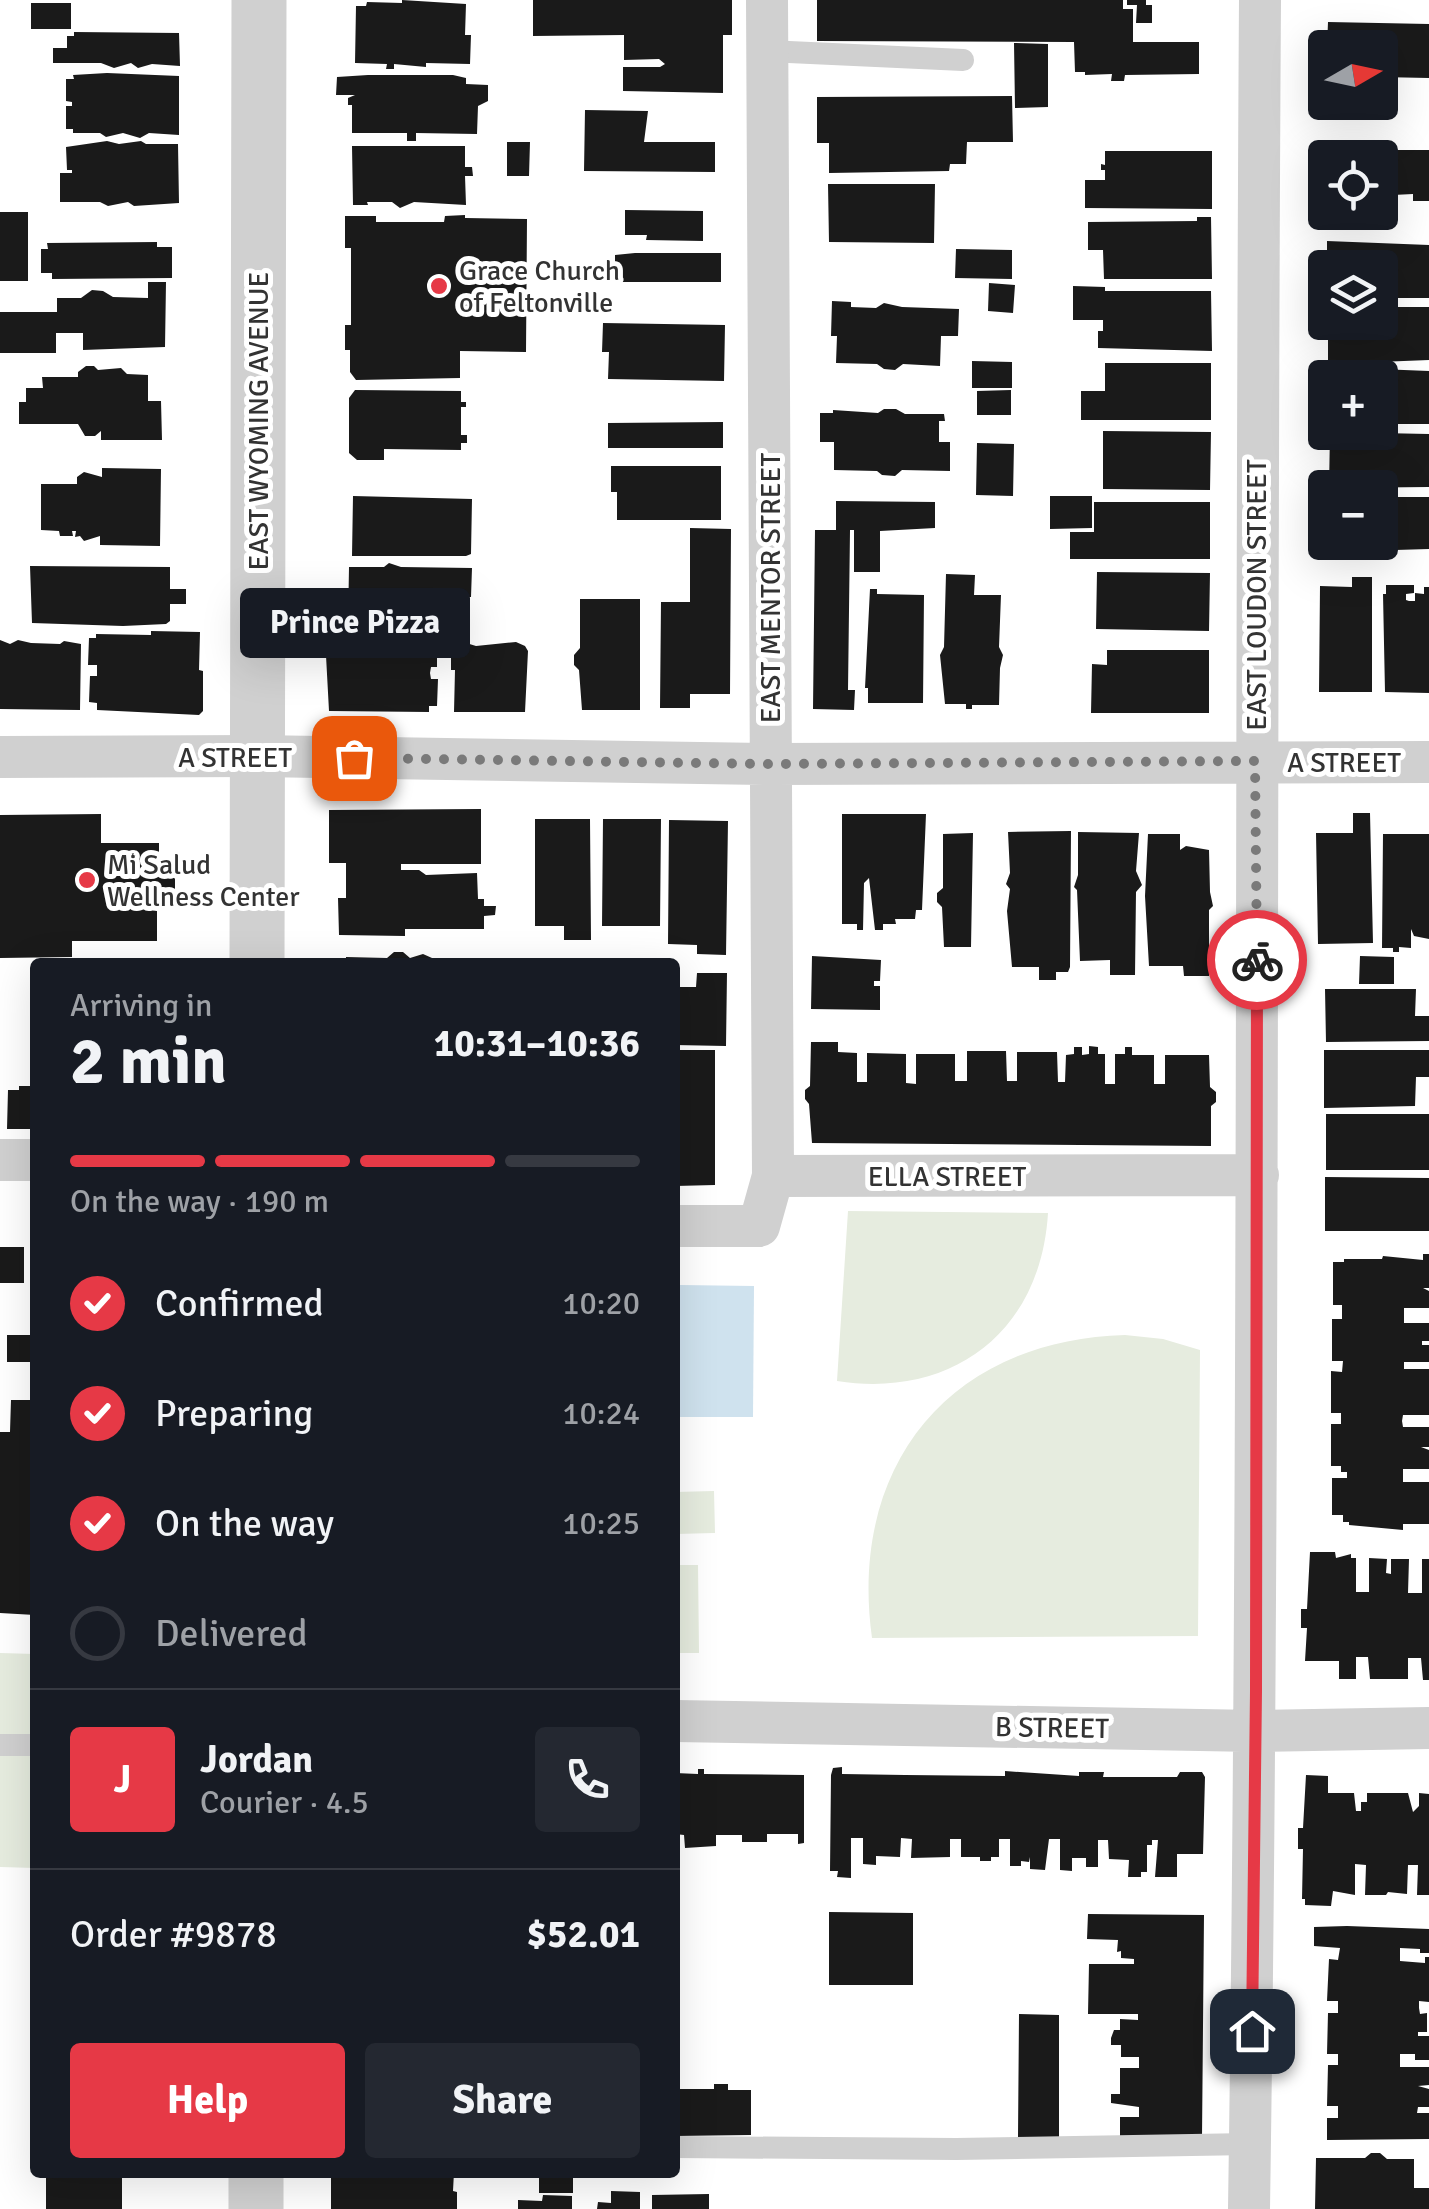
<!DOCTYPE html>
<html lang="en">
<head>
<meta charset="utf-8">
<style>
  :root { --surface:#171b24; --page:#242831; --text:#f1f3f6; --muted:#9ea1a6; --line:#363941; --accent:#e63946 }
  body { margin:0; font-family:Signika,sans-serif; background:var(--page); color:var(--text); height:100vh; display:flex; flex-direction:column; font-size:38px; white-space:nowrap }
  * { box-sizing:border-box; margin:0 }
  p { font-size:32px; color:var(--muted) }
  .icon { flex:none; width:55px; height:55px; fill:none; stroke:currentColor; stroke-width:2; stroke-linecap:round; stroke-linejoin:round }
  .map { position:relative; flex:1; overflow:hidden }
  .side { position:absolute; left:30px; top:958px; width:650px; height:1220px; display:flex; flex-direction:column; background:var(--surface); border-radius:10px; box-shadow:0 10px 40px #0002 }
  .side>* { flex:none }
  .needle { width:65px; rotate:81deg }
  .controls { position:absolute; left:1308px; top:30px; display:grid; gap:20px }
  .controls a { display:grid; place-items:center; width:90px; height:90px; border-radius:10px; background:var(--surface); box-shadow:0 10px 40px #0002; font-size:50px }
  .pin { position:absolute; display:grid; place-items:center; width:85px; height:85px; color:#fff; margin:-42px; border-radius:20px; box-shadow:0 5px 15px #0006 }
  .courier { position:absolute; display:grid; place-items:center; width:100px; height:100px; margin:-50px; border:8px solid #e63946; border-radius:50%; background:#fff; color:#222; box-shadow:0 2px 12px #0007 }
  .bubble { position:absolute; height:70px; border-radius:10px; background:var(--surface); box-shadow:0 10px 40px #0002; font-size:32px; font-weight:800; line-height:70px; text-align:center }
  .summary em { font-style:normal; font-weight:800 }
  .summary div { display:flex; flex-direction:column-reverse }
  .summary { display:flex; align-items:center; justify-content:space-between; height:170px; padding:0 40px }
  h1 { font-size:65px; font-weight:800; line-height:75px }
  .bar { display:grid; grid-template-columns:repeat(4,1fr); gap:15px 10px; align-content:center; height:120px; padding:0 40px }
  .bar i { height:12px; border-radius:8px; background:var(--line) }
  .bar .on { background:var(--accent) }
  .bar p { grid-column:span 4 }
  .line { display:flex; align-items:center; gap:25px; padding:0 40px; border-top:2px solid var(--line) }
  .line div { flex:1 }
  .round { display:grid; place-items:center; flex:none; width:105px; height:105px; border-radius:10px; background:var(--page) }
  ol { padding:0 40px; list-style:none }
  li { display:flex; align-items:center; gap:30px; height:110px }
  li p { margin-inline-start:auto }
  li .icon { padding:10px; border-radius:50%; background:var(--accent); color:#fff; stroke-width:4 }
  li:last-child { color:var(--muted) }
  li i { width:55px; height:55px; border:5px solid var(--line); border-radius:50% }
  .cta { display:flex; gap:20px; margin-top:auto; padding:20px 40px }
  .cta a { flex:1; height:115px; border-radius:10px; background:var(--accent); color:#fff; font-size:40px; font-weight:800; line-height:115px; text-align:center }
  .cta a+a { background:var(--page); color:var(--text) }
  .map>svg:first-child { display:block }
  .green { fill:#e6ecdf }
  .water { fill:#cfe2ee }
  .building { fill:#1a1a1a }
  .lines { fill:none; stroke-linecap:round; stroke-linejoin:round }
  .service { stroke:#d0d0d0; stroke-width:22 }
  .minor { stroke:#d0d0d0; stroke-width:42 }
  .tertiary { stroke:#d0d0d0; stroke-width:55 }
  .done { stroke:#7a7a7a; stroke-width:10; stroke-dasharray:0 18 }
  .route { stroke:#e63946; stroke-width:12 }
  .poi-dot { fill:#e63946; stroke:#fff; stroke-width:4 }
  .labels { text-anchor:middle; stroke-width:10; stroke-linejoin:round; paint-order:stroke }
  .poi-label { font-size:28px; fill:#333; stroke:#fff; text-anchor:start }
  .street-label { font-size:28px; fill:#333; stroke:#fff }
</style>
</head>
<body>
<div class="map">
<svg width="1429" height="2209" viewBox="0 0 1429 2209">
  <rect width="100%" height="100%" fill="#fff"/>
  <!-- green -->
  <path class="green" d="M848,1211L1048,1213C1041,1332 952,1399 837,1381Z
    M1125,1335L1163,1339L1200,1350L1198,1636L872,1638C848,1465 950,1340 1125,1335Z
    M714,1491L715,1533L675,1534V1492Z
    M698,1565L699,1653H675V1565Z
    M0,1653L35,1654V1868L0,1867Z"/>
  <!-- water -->
  <path class="water" d="M680,1285L754,1286L753,1417H680Z"/>
  <!-- building -->
  <path class="building" d="M402,0L466,4L465,35H471L470,64L426,63V67L394,64V69H386L387,64L355,63L356,6H366L367,2L402,3Z
    M533,0H732V35H723V93L623,91V67H660L665,64L659,59L624,60V35L533,36Z
    M817,0H1123V9H1133V42H1199V74L1125,75L1124,81H1111L1112,74L1085,75V72H1075L1074,42L817,41Z
    M1127,0H1146V5H1152V23H1136L1137,5H1127Z
    M31,3H71V29H31Z
    M1328,22L1429,24V78L1380,77V48H1327Z
    M74,32L179,33L180,66L152,64L138,68L131,63L114,68L101,63H53V48H67V36H74Z
    M1014,43L1048,44V107L1015,108Z
    M107,73L179,76V135L149,133L140,138L123,133L106,137L100,133H73V129H66V106H72V102L66,101V79H74L73,75Z
    M368,75H453L466,78V84L488,85V101L478,106L477,134L416,133V141H407V133H352V105H348V98L355,95H336L337,77Z
    M1012,96L1013,142H967L966,164H950L949,171L829,173V143H817V97Z
    M585,110L648,111L644,142H715V172L584,171Z
    M107,141L119,144L141,141L146,144H178L179,203L134,206L128,202L108,206L100,202H60V173H72V170H67L66,147Z
    M507,142H530L529,176H507Z
    M352,146H465V167H472L473,176H465L466,205L414,202L400,208L392,202H367L368,205H353Z
    M1330,147H1347V150H1429V201H1413V194L1393,195V200H1380V158H1330Z
    M1105,151H1212V209L1085,208V180H1105V170H1101V164L1105,165Z
    M828,184H935L934,243L829,242Z
    M625,210L703,211V241L646,240L647,235H625Z
    M0,212H28V281H0Z
    M465,215V218L527,219L526,352L460,351V378L356,380L350,372V350H345V325H351V248H345V216H376V222H444L445,216Z
    M1197,217H1211L1212,279H1104L1103,250H1088V222L1197,221Z
    M1327,241L1429,245V298H1380V268H1327Z
    M157,242V247H172V278L52,279V273H41V249H48L47,243Z
    M956,249L1012,250V279L955,278Z
    M635,253H721V282H620V263L615,262V255Z
    M148,282H166L165,347L83,350V333H56V353H0V312H57V298H81L92,290L103,291L113,297L148,298Z
    M989,283L1015,285L1013,313L988,311Z
    M1073,286L1105,287V291H1211L1212,351L1098,348V331H1103V320H1073Z
    M832,301L851,302V307L876,308L884,303L902,307L959,309L958,336H941L940,366L903,364L895,370L884,369L877,364L836,363L837,336H831Z
    M1380,307H1429V360L1328,364V322H1380Z
    M603,323L725,325L724,381L608,379L609,352H602Z
    M972,361L1012,362V388H972Z
    M1105,363H1211V420H1081V391H1105Z
    M86,366H94L98,370L121,368L127,374L148,375V401H161L162,440H101V431L95,436H85L78,424H19V402H26V388H43L42,377H78V372Z
    M1328,367L1429,371V424H1380V378H1328Z
    M355,390L461,391V402H466V407H461V435H467V443H461V450L384,449V460H357L349,453V398Z
    M1011,390V415H977V391Z
    M884,409H896L905,414H944L945,421H939V442H950V471L902,470L895,476L882,475L877,471L834,470V442H820V413H833V410L878,413Z
    M723,422V448H608V423Z
    M1103,431L1211,432L1210,490L1103,489Z
    M1330,432L1429,434V487L1329,488Z
    M977,443L1014,444L1013,496L976,495Z
    M611,466H721V520H617V492H611Z
    M102,468L161,469L160,546L100,545V536L84,541L80,536L75,537L76,531H72L73,536H60L59,531L41,530V484H77V477L84,472L102,477Z
    M353,496L472,499L471,554L466,556H352Z
    M1050,496H1092V528L1050,529Z
    M1380,497H1429V549L1328,552V542H1380Z
    M836,501L935,502V528L880,531V572H854V530H850L848,690H855L854,710L813,709L815,530H836Z
    M1094,502H1210V559H1070V532H1094Z
    M690,528L731,529L730,694H690V708H660L661,602H690Z
    M389,563L401,567L472,568L471,597H457L456,627L402,626L389,630L385,626L348,625L349,567H384Z
    M30,566L170,567V589H186V604H170V621L166,624L123,626L32,623Z
    M1097,572L1210,573L1209,631L1096,629Z
    M946,574L975,575L974,595H1001L999,647L1003,655L1000,668L999,705H972V709H966V704H945L940,655L944,647Z
    M1352,577H1372V692H1319L1320,586L1352,587Z
    M1386,585H1414V593L1406,594V600L1409,601H1415V593L1424,594V587H1429V693L1385,692L1383,594H1386Z
    M870,589H877V594L924,595L923,703H868V688H865Z
    M580,599H640V710H582L579,670L574,665V655L580,648Z
    M151,631L200,632L199,670L203,671V711L199,715L97,710V703L89,702L90,676H97V665H88L89,638H96V634L151,635Z
    M353,634L428,638V641H437V667H431L430,673L431,679H438L437,706H429V712L329,711L325,637H352Z
    M0,640L10,644L18,640L31,643L60,644L64,641L81,644L80,710L0,709Z
    M463,642L476,646L516,642L525,646L528,651L525,712H454L455,670H451V651Z
    M1107,650H1209V713H1091L1092,664L1107,665Z
    M481,809V864H401V870H419L426,875L477,873L478,899H484V906H496L495,915L484,916V929H405V936L339,935L338,898H346V863H329V810Z
    M1353,813H1370L1373,943L1318,944L1316,833H1353Z
    M101,814V843H159V856H175V905H157V941H72V957L0,958V815Z
    M842,814H926L922,910H916L915,919H895L896,924H883V930H875L869,878L864,883L863,930H857V924H842Z
    M535,819H590L591,940H564V926H535Z
    M603,819H661L660,926H602Z
    M669,820L728,821L726,955L697,954V945L668,944Z
    M1071,831L1070,967L1068,972H1056V980H1039V967H1012L1007,911L1010,889L1006,884L1010,873L1008,832Z
    M1078,832L1139,833L1136,871L1142,885L1136,892L1135,975H1110V960L1080,961L1077,890L1074,887L1078,875Z
    M973,833L971,947H944L942,907L937,902V893L943,888V834Z
    M1148,834H1180V850L1186,846L1209,850L1210,892L1213,906L1209,910V976H1184L1183,966H1149L1145,896Z
    M1383,834H1429V939L1414,936L1411,929V948L1399,947V952H1393V948H1382Z
    M394,952H403L410,958L423,954L432,958H471V962H346V957L387,958Z
    M812,956L881,960L880,981H874V986H880V1010L811,1009Z
    M1360,956L1394,957V984H1359Z
    M697,973H727L726,1046L675,1045V987H696Z
    M1325,989H1416L1415,1016H1429V1041L1326,1042Z
    M811,1042H838V1052L857,1053V1082H867V1053L906,1054V1083L916,1084V1054H955V1081H967V1051H1006L1007,1081H1017V1052H1057L1058,1082H1065L1066,1055L1074,1054V1047H1082V1055L1089,1054V1046L1098,1047V1054H1105V1084H1115V1054H1125V1047H1132V1055H1154V1084H1165V1055H1209L1210,1087L1216,1092V1102L1211,1106V1146L812,1143L809,1104L805,1099V1090L810,1086Z
    M675,1050H715V1185L675,1186Z
    M1324,1050H1429V1077H1416L1415,1106L1324,1108Z
    M19,1086H35L33,1129H7L8,1090H19Z
    M1326,1114H1429V1170H1326Z
    M1325,1177L1429,1178V1231H1325Z
    M0,1247H24V1283H0Z
    M1423,1254H1429V1288H1423L1429,1291V1308H1404V1323H1429V1341H1422V1345H1429V1362H1404V1369H1429V1415H1403L1402,1421L1403,1427H1429V1447H1421L1429,1450V1469H1403V1482H1429V1524H1403V1530L1349,1525V1522H1343V1515H1332V1478H1347V1472H1341V1466H1331V1424H1341V1413H1331V1371L1342,1372L1343,1361H1332V1319H1342V1305H1333V1262H1344V1259H1382L1383,1256L1423,1260Z
    M7,1335H35V1362H7Z
    M11,1400H35V1615L0,1613V1432H10Z
    M1310,1552H1335L1336,1558L1351,1554V1558H1356V1592H1369V1558L1387,1559L1386,1573L1391,1574V1559H1409L1408,1593H1422V1559H1429V1680H1423L1421,1658H1408V1679H1370L1368,1657H1356V1679H1339V1661H1305L1307,1628H1301V1609H1307Z
    M842,1767V1774L905,1775L1005,1776V1771L1079,1776V1772H1104L1103,1777H1177L1180,1772H1202L1205,1777L1203,1854H1177V1877H1155L1158,1840H1152V1845H1147V1872H1141V1877H1128L1129,1860L1109,1859L1108,1840H1098V1867H1086V1858H1072V1871L1060,1870V1839H1049L1045,1870L1030,1869V1857L1029,1862L1021,1861V1866H1010V1839H999V1857H991V1861H980V1857H961V1839H950V1857L911,1858L912,1839L901,1838L900,1857L876,1856V1865L863,1864V1838H851V1878L837,1877L838,1871H830L831,1775L833,1768Z
    M698,1769H704V1774L804,1775V1843L798,1844V1834H767V1842H742V1835H716V1846L685,1848L684,1835L675,1834V1773L698,1774Z
    M1306,1775L1328,1776V1793H1354L1356,1811H1361V1802H1367V1793H1408L1413,1812L1419,1806V1793L1429,1794V1895H1417L1418,1865H1408L1407,1894L1388,1892L1386,1895H1365L1366,1865L1355,1864V1895L1333,1891L1331,1906L1305,1905V1899H1302L1303,1849H1298V1828H1303Z
    M829,1912L913,1913V1985H829Z
    M1088,1914L1204,1915L1202,2138H1120V2117H1139V2107L1111,2103V2094H1120V2068H1139V2057H1121V2045H1111V2038L1114,2030H1120V2019L1138,2020V2014H1088L1089,1964H1134V1959L1121,1958V1951L1117,1952L1118,1940L1087,1939Z
    M1347,1926L1429,1929V1953H1420V1949L1400,1948V1961L1425,1963V1957H1429V2002L1419,2001V2008L1420,2014L1427,2013V2032H1418V2036H1429V2060H1415V2054H1400V2067H1429V2085L1418,2086L1429,2089V2107H1418L1417,2113H1429V2139L1327,2140V2118H1338V2106H1327L1328,2065H1338V2054H1327L1328,2013H1338V2001H1327L1329,1959L1338,1960L1340,1948L1314,1946V1927Z
    M1019,2014L1059,2015V2137H1018Z
    M714,2084H728V2090H751V2135L675,2136V2089H714Z
    M1371,2153H1380L1387,2159H1414V2188H1429V2209H1315L1316,2158H1365Z
    M46,2172H122V2209H46Z
    M331,2172H454L453,2191L457,2192V2209H331Z
    M539,2172H573V2193H539Z
    M611,2191L640,2192V2209H597L598,2202L611,2203Z
    M709,2194V2209H652V2195Z
    M543,2195L572,2196V2209H518V2200L542,2201Z"/>
  <g class="lines">
    <!-- service -->
    <path class="service" d="M767,51L963,60
      M0,1745H35
      M675,2147L956,2149L1250,2144"/>
    <!-- minor -->
    <path class="minor" d="M0,757L257,756L771,764L1429,762
      M0,1160H35
      M773,1176L1258,1175
      M675,1226H759L773,1176L767,0
      M675,1721L1256,1731L1429,1728
      M1249,2209C1260,1473 1255,736 1260,0"/>
    <!-- tertiary -->
    <path class="tertiary" d="M257,962L259,0
      M256,2209V2172"/>
  </g>
  <g class="lines">
    <!-- done -->
    <path class="done" d="M354,758L771,764L1255,761L1257,960"/>
    <!-- route -->
    <path class="route" d="M1252,2031L1256,1691L1257,960"/>
  </g>
  <!-- markers -->
  <g class="poi-dot">
    <circle cx="439" cy="286" r="10"/>
    <circle cx="87" cy="880" r="10"/>
  </g>
  <g class="labels">
    <!-- poi labels -->
    <g class="poi-label">
      <text x="459" y="280">Grace Church<tspan x="459" dy="32">of Feltonville</tspan></text>
      <text x="107" y="874">Mi Salud<tspan x="107" dy="32">Wellness Center</tspan></text>
    </g>
    <!-- street labels -->
    <g class="street-label">
      <text transform="translate(258 421) rotate(-90)" y="10">EAST WYOMING AVENUE</text>
      <text transform="translate(770 588) rotate(-90)" y="10">EAST MENTOR STREET</text>
      <text transform="translate(1256 595) rotate(-90)" y="10">EAST LOUDON STREET</text>
      <text x="235" y="767">A STREET</text>
      <text x="1344" y="772">A STREET</text>
      <text x="947" y="1186">ELLA STREET</text>
      <text transform="translate(1052 1727) rotate(1)" y="10">B STREET</text>
    </g>
  </g>
</svg>
<div class="controls">
<a><svg class="needle" viewBox="-14 -14 28 28"><path d="M0-13l5 13h-10z" fill="#e53935"/><path d="M0 13l5-13h-10z" fill="#9ea1a6"/></svg></a>
<a><svg class="icon" aria-label="locate" viewBox="0 0 24 24"><circle cx="12" cy="12" r="6"/><path d="M12 2v4M12 18v4M2 12h4M18 12h4"/></svg></a>
<a><svg class="icon" aria-label="layers" viewBox="0 0 24 24"><path d="M12 4l9 5-9 5-9-5zM3 14l9 5 9-5"/></svg></a>
<a>+</a>
<a>−</a>
</div>
<div class="pin" style="left:354px;top:758px;background:#ea580c"><svg class="icon" aria-label="bag" viewBox="0 0 24 24"><path d="M5 8h14l-1 12H6zM9 8a3 3 0 0 1 6 0"/></svg></div>
<div class="pin" style="left:1252px;top:2031px;background:#1f2937"><svg class="icon" aria-label="home" viewBox="0 0 24 24"><path d="M3 11l9-7 9 7M6 9v11h12V9"/></svg></div>
<div class="courier" style="left:1257px;top:960px"><svg class="icon" aria-label="bike" viewBox="0 0 24 24"><circle cx="6" cy="16" r="4"/><circle cx="18" cy="16" r="4"/><path d="M6 16l4-8h5l3 8M10 8l3 8H6M13 5h3"/></svg></div>
<div class="bubble" style="left:240px;top:588px;width:230px">Prince Pizza</div>
<section class="side">
<div class="summary"><div><h1>2 min</h1><p>Arriving in</p></div><em>10:31–10:36</em></div>
<div class="bar"><i class="on"></i><i class="on"></i><i class="on"></i><i></i><p>On the way · 190 m</p></div>
<ol>
<li><svg class="icon" aria-label="check" viewBox="0 0 24 24"><path d="M5 12l5 5 9-10"/></svg>Confirmed<p>10:20</p></li>
<li><svg class="icon" aria-label="check" viewBox="0 0 24 24"><path d="M5 12l5 5 9-10"/></svg>Preparing<p>10:24</p></li>
<li><svg class="icon" aria-label="check" viewBox="0 0 24 24"><path d="M5 12l5 5 9-10"/></svg>On the way<p>10:25</p></li>
<li><i></i>Delivered</li>
</ol>
<div class="line" style="height:180px"><b class="round" style="background:var(--accent);color:#fff">J</b><div><b>Jordan</b><p>Courier · 4.5</p></div><a class="round"><svg class="icon" aria-label="phone" viewBox="0 0 24 24"><path d="M5 4h4l2 5-3 2q2 4 5 5l2-3 5 2v4C11 20 4 13 5 4z"/></svg></a></div>
<div class="line" style="height:130px"><div>Order #9878</div><b>$52.01</b></div>
<div class="cta"><a>Help</a><a>Share</a></div>
</section>
</div>
</body>
</html>
